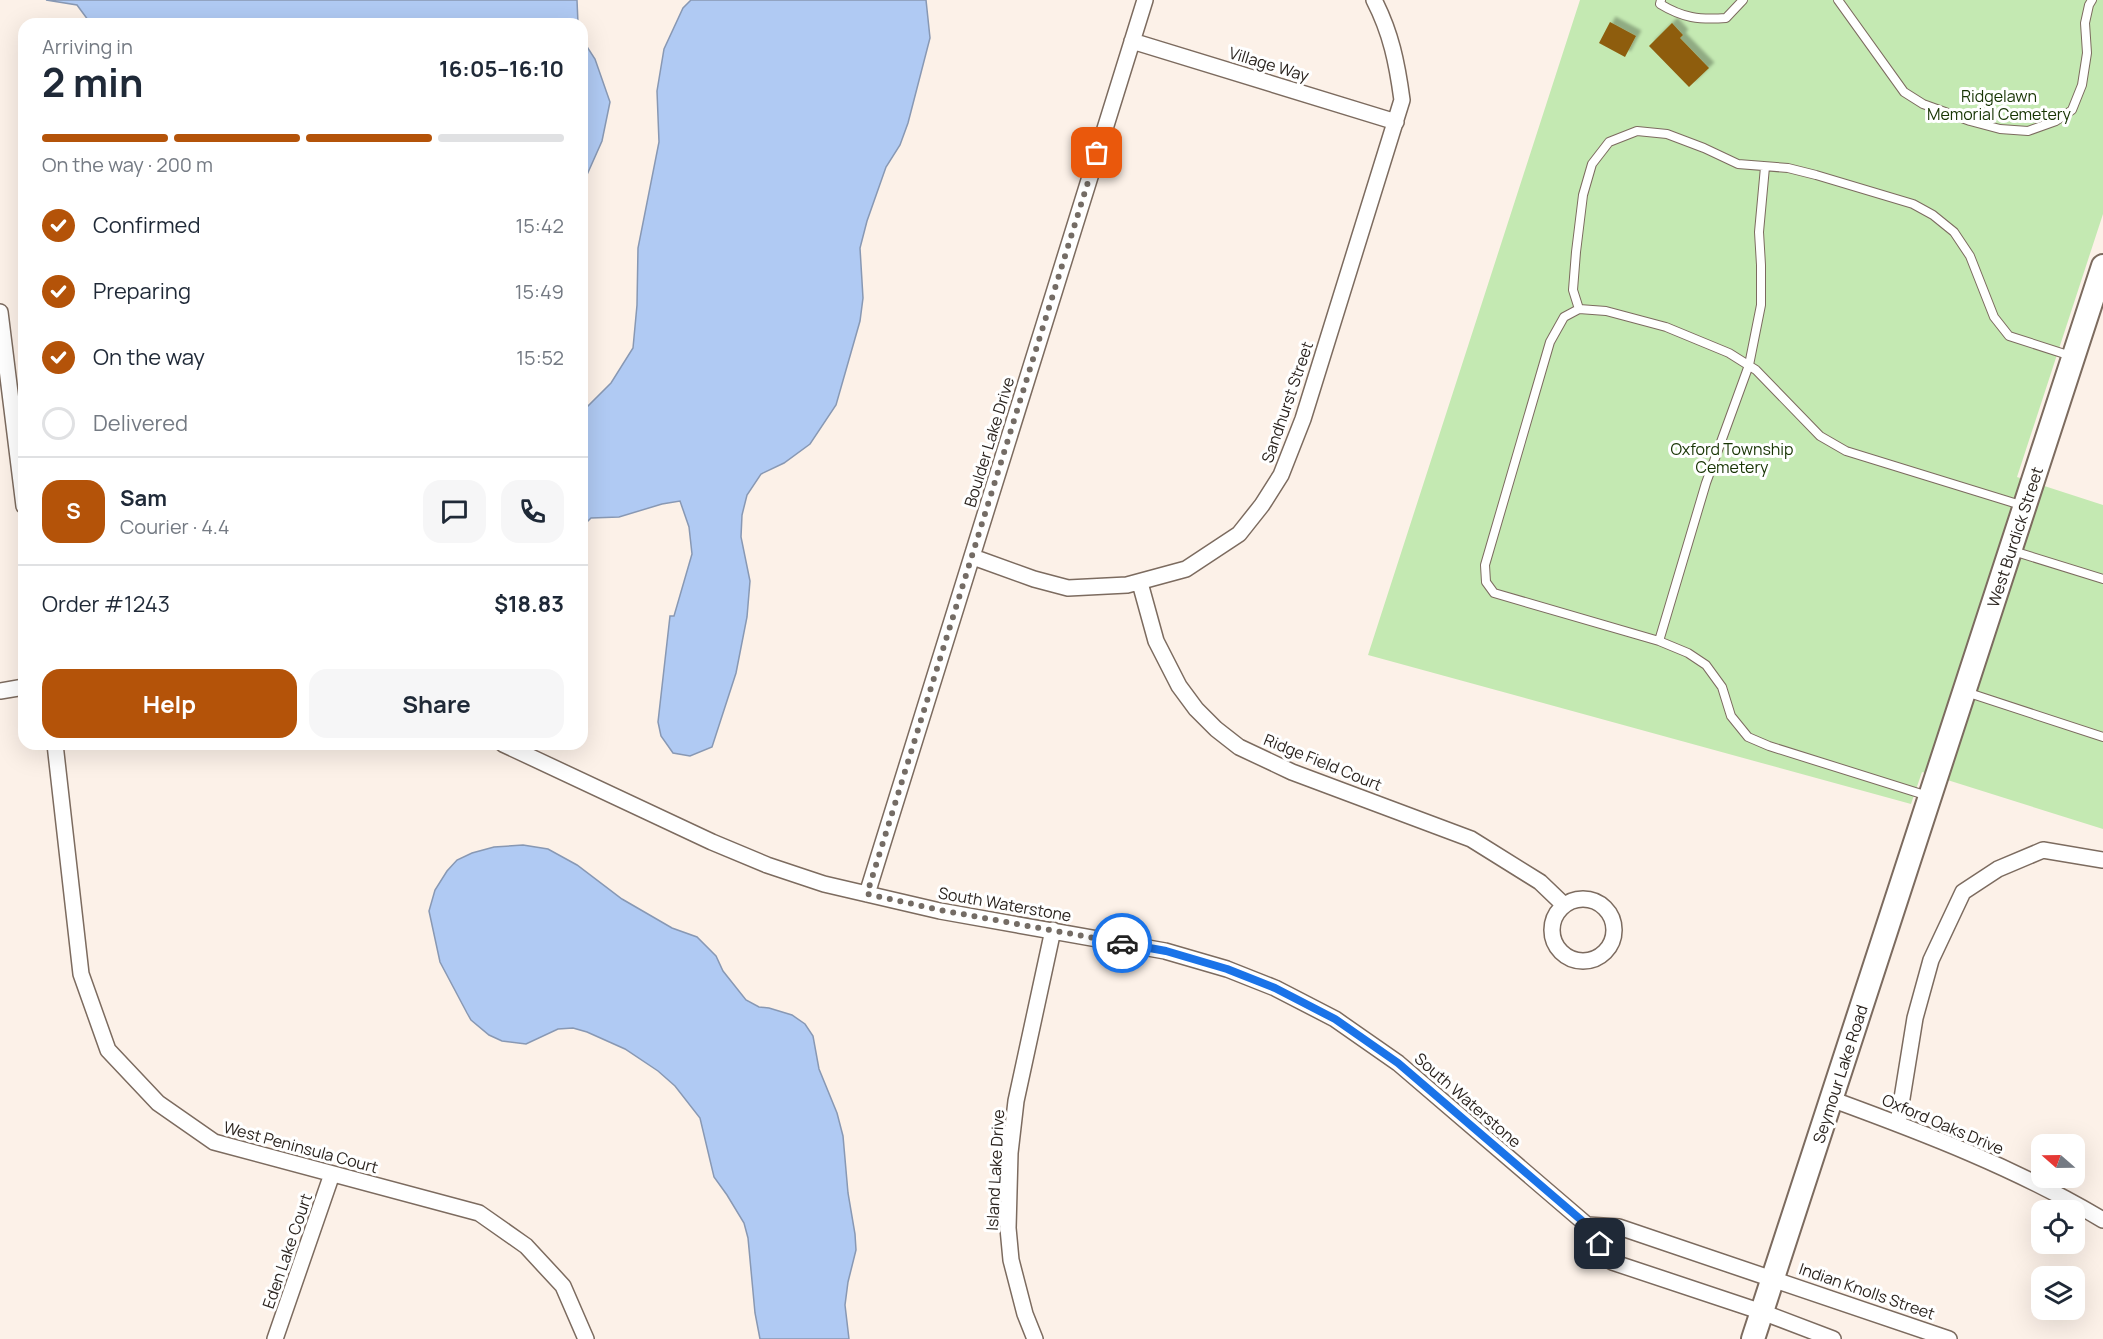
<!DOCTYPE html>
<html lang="en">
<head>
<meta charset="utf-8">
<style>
  :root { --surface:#fff; --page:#f6f6f7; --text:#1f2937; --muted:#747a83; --line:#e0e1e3; --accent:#b45309 }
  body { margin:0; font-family:Manrope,sans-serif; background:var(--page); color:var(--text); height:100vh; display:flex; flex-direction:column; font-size:22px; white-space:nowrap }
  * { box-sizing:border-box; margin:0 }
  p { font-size:20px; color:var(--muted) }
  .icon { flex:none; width:33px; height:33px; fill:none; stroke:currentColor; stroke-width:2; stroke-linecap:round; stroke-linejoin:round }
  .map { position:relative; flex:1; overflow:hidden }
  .details { position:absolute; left:18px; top:18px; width:570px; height:732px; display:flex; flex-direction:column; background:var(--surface); border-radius:18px; box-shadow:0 6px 24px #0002 }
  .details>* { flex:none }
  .needle { width:39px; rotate:290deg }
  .buttons { position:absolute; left:2031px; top:1134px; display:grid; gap:12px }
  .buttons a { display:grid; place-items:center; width:54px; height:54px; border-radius:12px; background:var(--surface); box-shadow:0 6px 24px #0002; font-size:30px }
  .pin { position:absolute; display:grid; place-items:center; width:51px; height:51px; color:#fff; margin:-26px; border-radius:12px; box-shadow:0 3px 9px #0006 }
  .courier { position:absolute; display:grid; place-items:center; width:60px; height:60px; margin:-30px; border:4px solid #1a73e8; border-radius:50%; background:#fff; color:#222; box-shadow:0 2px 8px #0007 }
  .overview em { font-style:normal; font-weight:700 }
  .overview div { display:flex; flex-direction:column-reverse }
  .overview { display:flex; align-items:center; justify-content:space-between; height:102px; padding:0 24px }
  h1 { font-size:39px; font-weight:700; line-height:45px }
  .bar { display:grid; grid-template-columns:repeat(4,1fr); gap:9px 6px; align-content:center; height:72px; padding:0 24px }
  .bar i { height:8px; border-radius:4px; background:var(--line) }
  .bar .current { background:var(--accent) }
  .bar p { grid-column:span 4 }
  .line { display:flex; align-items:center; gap:15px; padding:0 24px; border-top:2px solid var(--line) }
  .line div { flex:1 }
  .round { display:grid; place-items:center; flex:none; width:63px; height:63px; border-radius:18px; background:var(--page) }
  ol { padding:0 24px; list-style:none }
  li { display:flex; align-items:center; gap:18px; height:66px }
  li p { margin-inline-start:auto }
  li .icon { padding:6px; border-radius:50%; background:var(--accent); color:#fff; stroke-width:4 }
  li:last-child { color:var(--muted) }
  li i { width:33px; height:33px; border:3px solid var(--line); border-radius:50% }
  .primary-button { display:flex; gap:12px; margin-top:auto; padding:12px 24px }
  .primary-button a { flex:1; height:69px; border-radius:18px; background:var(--accent); color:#fff; font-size:24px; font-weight:700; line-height:69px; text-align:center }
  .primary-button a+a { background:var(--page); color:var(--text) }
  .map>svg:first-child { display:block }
  .green { fill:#c4e9b2 }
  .water { fill:#b0caf3; stroke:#8898b3; stroke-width:1.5 }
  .building { fill:#8e5d0d; filter:url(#shadow) }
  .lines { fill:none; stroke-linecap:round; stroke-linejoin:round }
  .lane-casing { stroke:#7c6b5f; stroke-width:10 }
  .street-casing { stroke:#7c6b5f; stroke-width:18 }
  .secondary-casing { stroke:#7c6b5f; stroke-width:26 }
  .lane { stroke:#fff; stroke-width:8 }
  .street { stroke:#fff; stroke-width:15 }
  .secondary { stroke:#fff; stroke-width:22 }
  .done { stroke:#746c65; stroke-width:6; stroke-dasharray:0 10.8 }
  .route { stroke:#1a73e8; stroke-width:8 }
  .labels { text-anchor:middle; stroke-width:6; stroke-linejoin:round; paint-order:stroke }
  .street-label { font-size:16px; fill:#2b241f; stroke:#fff }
  .park-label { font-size:16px; fill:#173403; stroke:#fff }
</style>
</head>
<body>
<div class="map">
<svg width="2103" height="1339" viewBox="0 0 2103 1339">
  <defs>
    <filter id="shadow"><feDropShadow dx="5.5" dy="-5.5" stdDeviation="1.5" flood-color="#0004"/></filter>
  </defs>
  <rect width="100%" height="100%" fill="#fcf1e8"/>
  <!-- green -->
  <path class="green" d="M1580,0H2103V214L2017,477L2103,505V829L1922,772L1911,804L1368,655Z"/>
  <!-- water -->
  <path class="water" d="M46,0H577L578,24H91L77,5Z
    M691,0H926L930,38L908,123L900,145L886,167L867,221L860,248L863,298L860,321L836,405L810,444L784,463L761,474L747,495L742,515L741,537L750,581L747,617L736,673L712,747L690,756L673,753L661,736L658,722L670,616H674L692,554L689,527L680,501L662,504L619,517L591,518L587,522H582V418L586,408L611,383L633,348L637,305L638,248L659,142L657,91L664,49L683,8Z
    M582,39L595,59L610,102L602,141L582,186Z
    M523,845L548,849L577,865L622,899L672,928L697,937L716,956L723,971L746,1000L759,1007L769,1008L792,1015L805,1024L813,1036L819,1069L837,1113L843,1136L848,1193L855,1234L856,1250L848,1282L845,1305L849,1339H760L755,1313L748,1238L744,1223L727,1195L714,1177L700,1118L675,1086L658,1071L625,1049L587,1032L573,1028L558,1029L526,1044L502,1041L489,1035L471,1020L467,1013L440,962L429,911L435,890L447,871L457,860L472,853L494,847Z"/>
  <!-- building -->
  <path class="building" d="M1610,22L1636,36L1625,57L1599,43Z
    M1672,23L1683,35L1680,38L1709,68L1689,87L1649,46Z"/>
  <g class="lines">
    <defs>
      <path id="lane" d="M1661,0L1660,4C1683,18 1699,20 1726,18L1743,0
        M1838,0L1904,92L1923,104L1970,121L2000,129L2028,131L2056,121L2072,110L2082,85L2087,53L2085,23L2089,5L2092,0
        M1579,309L1573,290L1576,252L1583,195L1592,164L1609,142L1637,131L1667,134L1704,148L1738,164L1788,168L1816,175L1913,204L1933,215L1954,232L1970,256L1994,317L2009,336L2071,356
        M2013,551L2103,579
        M1659,641L1706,483L1749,365L1761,305V265L1759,232L1765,167
        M1966,692L2103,737
        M1928,796L1769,746L1748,737L1731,716L1722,687L1706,665L1688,653L1659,641L1494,593L1486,582L1485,565L1550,342L1564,317L1579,309L1606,311L1666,327L1729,353L1756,370L1820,436L1846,451L2024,506"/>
      <path id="street" d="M1132,41L1396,122
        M0,312L24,506
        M973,557L1034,579L1068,588L1127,585L1186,569L1239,534L1262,505L1281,475L1303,419L1402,100C1397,63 1391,33 1374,0
        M1140,583L1156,641L1179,686L1196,709L1216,729L1239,747L1292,772L1471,839L1540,882L1564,905
        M0,691L24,687
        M55,744L81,974L108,1050L158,1103L214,1142L479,1213L526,1246L563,1286L586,1339
        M503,744L712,842L767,865L824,884L940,911L1165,951L1227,969L1275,988L1335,1019L1398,1063L1587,1225L1612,1262L1762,1312L1833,1339
        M867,894L1145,0
        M1552 930a31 31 0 1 1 62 0a31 31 0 1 1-62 0Z
        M1831,1099C1924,1133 2018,1169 2103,1220
        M1898,1123L1915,1018L1931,960L1963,892L1998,869L2043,850L2103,860
        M1587,1225L1619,1227L1949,1339
        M275,1339L332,1174
        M1035,1339L1025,1314L1011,1260L1008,1228L1010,1153L1016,1101L1053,930"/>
      <path id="secondary" d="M1753,1339L2103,266"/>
    </defs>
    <!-- lane casing -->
    <use href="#lane" class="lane-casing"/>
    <!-- street casing -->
    <use href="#street" class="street-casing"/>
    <!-- secondary casing -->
    <use href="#secondary" class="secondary-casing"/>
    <!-- lane -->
    <use href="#lane" class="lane"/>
    <!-- street -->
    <use href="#street" class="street"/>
    <!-- secondary -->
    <use href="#secondary" class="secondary"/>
  </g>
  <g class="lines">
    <!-- done -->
    <path class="done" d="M1097,153L867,894L940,910L1122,943"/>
    <!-- route -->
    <path class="route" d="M1122,943L1166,951L1227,969L1275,988L1335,1019L1398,1063L1587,1225L1600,1244"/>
  </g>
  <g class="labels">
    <!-- street labels -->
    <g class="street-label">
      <text transform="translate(1269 64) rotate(17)" y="6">Village Way</text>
      <text transform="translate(1287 402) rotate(-71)" y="6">Sandhurst Street</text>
      <text transform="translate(989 442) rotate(-73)" y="6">Boulder Lake Drive</text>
      <text transform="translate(2015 537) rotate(-72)" y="6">West Burdick Street</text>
      <text transform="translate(1323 762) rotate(22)" y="6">Ridge Field Court</text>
      <text transform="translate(1005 904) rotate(10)" y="6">South Waterstone</text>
      <text transform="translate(1840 1074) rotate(-72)" y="6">Seymour Lake Road</text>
      <text transform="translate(1468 1100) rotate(41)" y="6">South Waterstone</text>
      <text transform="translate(1943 1124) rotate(23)" y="6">Oxford Oaks Drive</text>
      <text transform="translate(301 1147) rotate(15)" y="6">West Peninsula Court</text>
      <text transform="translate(995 1170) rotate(-87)" y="6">Island Lake Drive</text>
      <text transform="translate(287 1251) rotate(-71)" y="6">Eden Lake Court</text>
      <text transform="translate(1867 1291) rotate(19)" y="6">Indian Knolls Street</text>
    </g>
    <!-- park labels -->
    <g class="park-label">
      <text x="1999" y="102">Ridgelawn<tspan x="1999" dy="18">Memorial Cemetery</tspan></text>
      <text x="1732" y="455">Oxford Township<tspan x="1732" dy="18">Cemetery</tspan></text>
    </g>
  </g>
</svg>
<div class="buttons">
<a><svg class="needle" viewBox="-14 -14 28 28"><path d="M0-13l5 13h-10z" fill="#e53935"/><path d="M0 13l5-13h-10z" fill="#747a83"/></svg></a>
<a><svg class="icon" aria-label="locate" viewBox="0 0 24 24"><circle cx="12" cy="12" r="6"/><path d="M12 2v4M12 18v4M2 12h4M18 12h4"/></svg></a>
<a><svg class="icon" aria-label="layers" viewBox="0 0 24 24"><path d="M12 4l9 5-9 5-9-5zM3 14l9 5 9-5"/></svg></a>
</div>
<div class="pin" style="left:1097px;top:153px;background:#ea580c"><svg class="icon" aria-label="bag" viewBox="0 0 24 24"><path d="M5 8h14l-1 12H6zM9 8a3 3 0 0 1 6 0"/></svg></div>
<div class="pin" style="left:1600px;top:1244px;background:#1f2937"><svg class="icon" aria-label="home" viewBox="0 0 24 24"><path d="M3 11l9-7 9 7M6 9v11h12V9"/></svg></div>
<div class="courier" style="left:1122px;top:943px"><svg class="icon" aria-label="car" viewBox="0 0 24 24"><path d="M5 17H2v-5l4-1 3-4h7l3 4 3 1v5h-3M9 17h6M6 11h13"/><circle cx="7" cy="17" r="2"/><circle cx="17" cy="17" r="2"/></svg></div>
<section class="details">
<div class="overview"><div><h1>2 min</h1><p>Arriving in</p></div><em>16:05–16:10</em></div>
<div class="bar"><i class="current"></i><i class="current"></i><i class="current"></i><i></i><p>On the way · 200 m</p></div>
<ol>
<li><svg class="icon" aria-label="check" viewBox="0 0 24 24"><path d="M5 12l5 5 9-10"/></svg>Confirmed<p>15:42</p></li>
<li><svg class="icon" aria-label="check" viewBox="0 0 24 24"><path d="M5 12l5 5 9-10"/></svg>Preparing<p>15:49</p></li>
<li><svg class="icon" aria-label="check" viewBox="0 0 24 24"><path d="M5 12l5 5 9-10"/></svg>On the way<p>15:52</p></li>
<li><i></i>Delivered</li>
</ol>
<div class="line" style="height:108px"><b class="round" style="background:var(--accent);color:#fff">S</b><div><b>Sam</b><p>Courier · 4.4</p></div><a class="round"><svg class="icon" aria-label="chat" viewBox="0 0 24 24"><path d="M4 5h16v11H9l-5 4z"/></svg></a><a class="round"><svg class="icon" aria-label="phone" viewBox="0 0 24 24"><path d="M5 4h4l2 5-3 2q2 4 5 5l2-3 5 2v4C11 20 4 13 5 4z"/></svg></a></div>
<div class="line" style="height:78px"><div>Order #1243</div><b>$18.83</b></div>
<div class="primary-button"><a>Help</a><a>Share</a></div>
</section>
</div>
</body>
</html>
